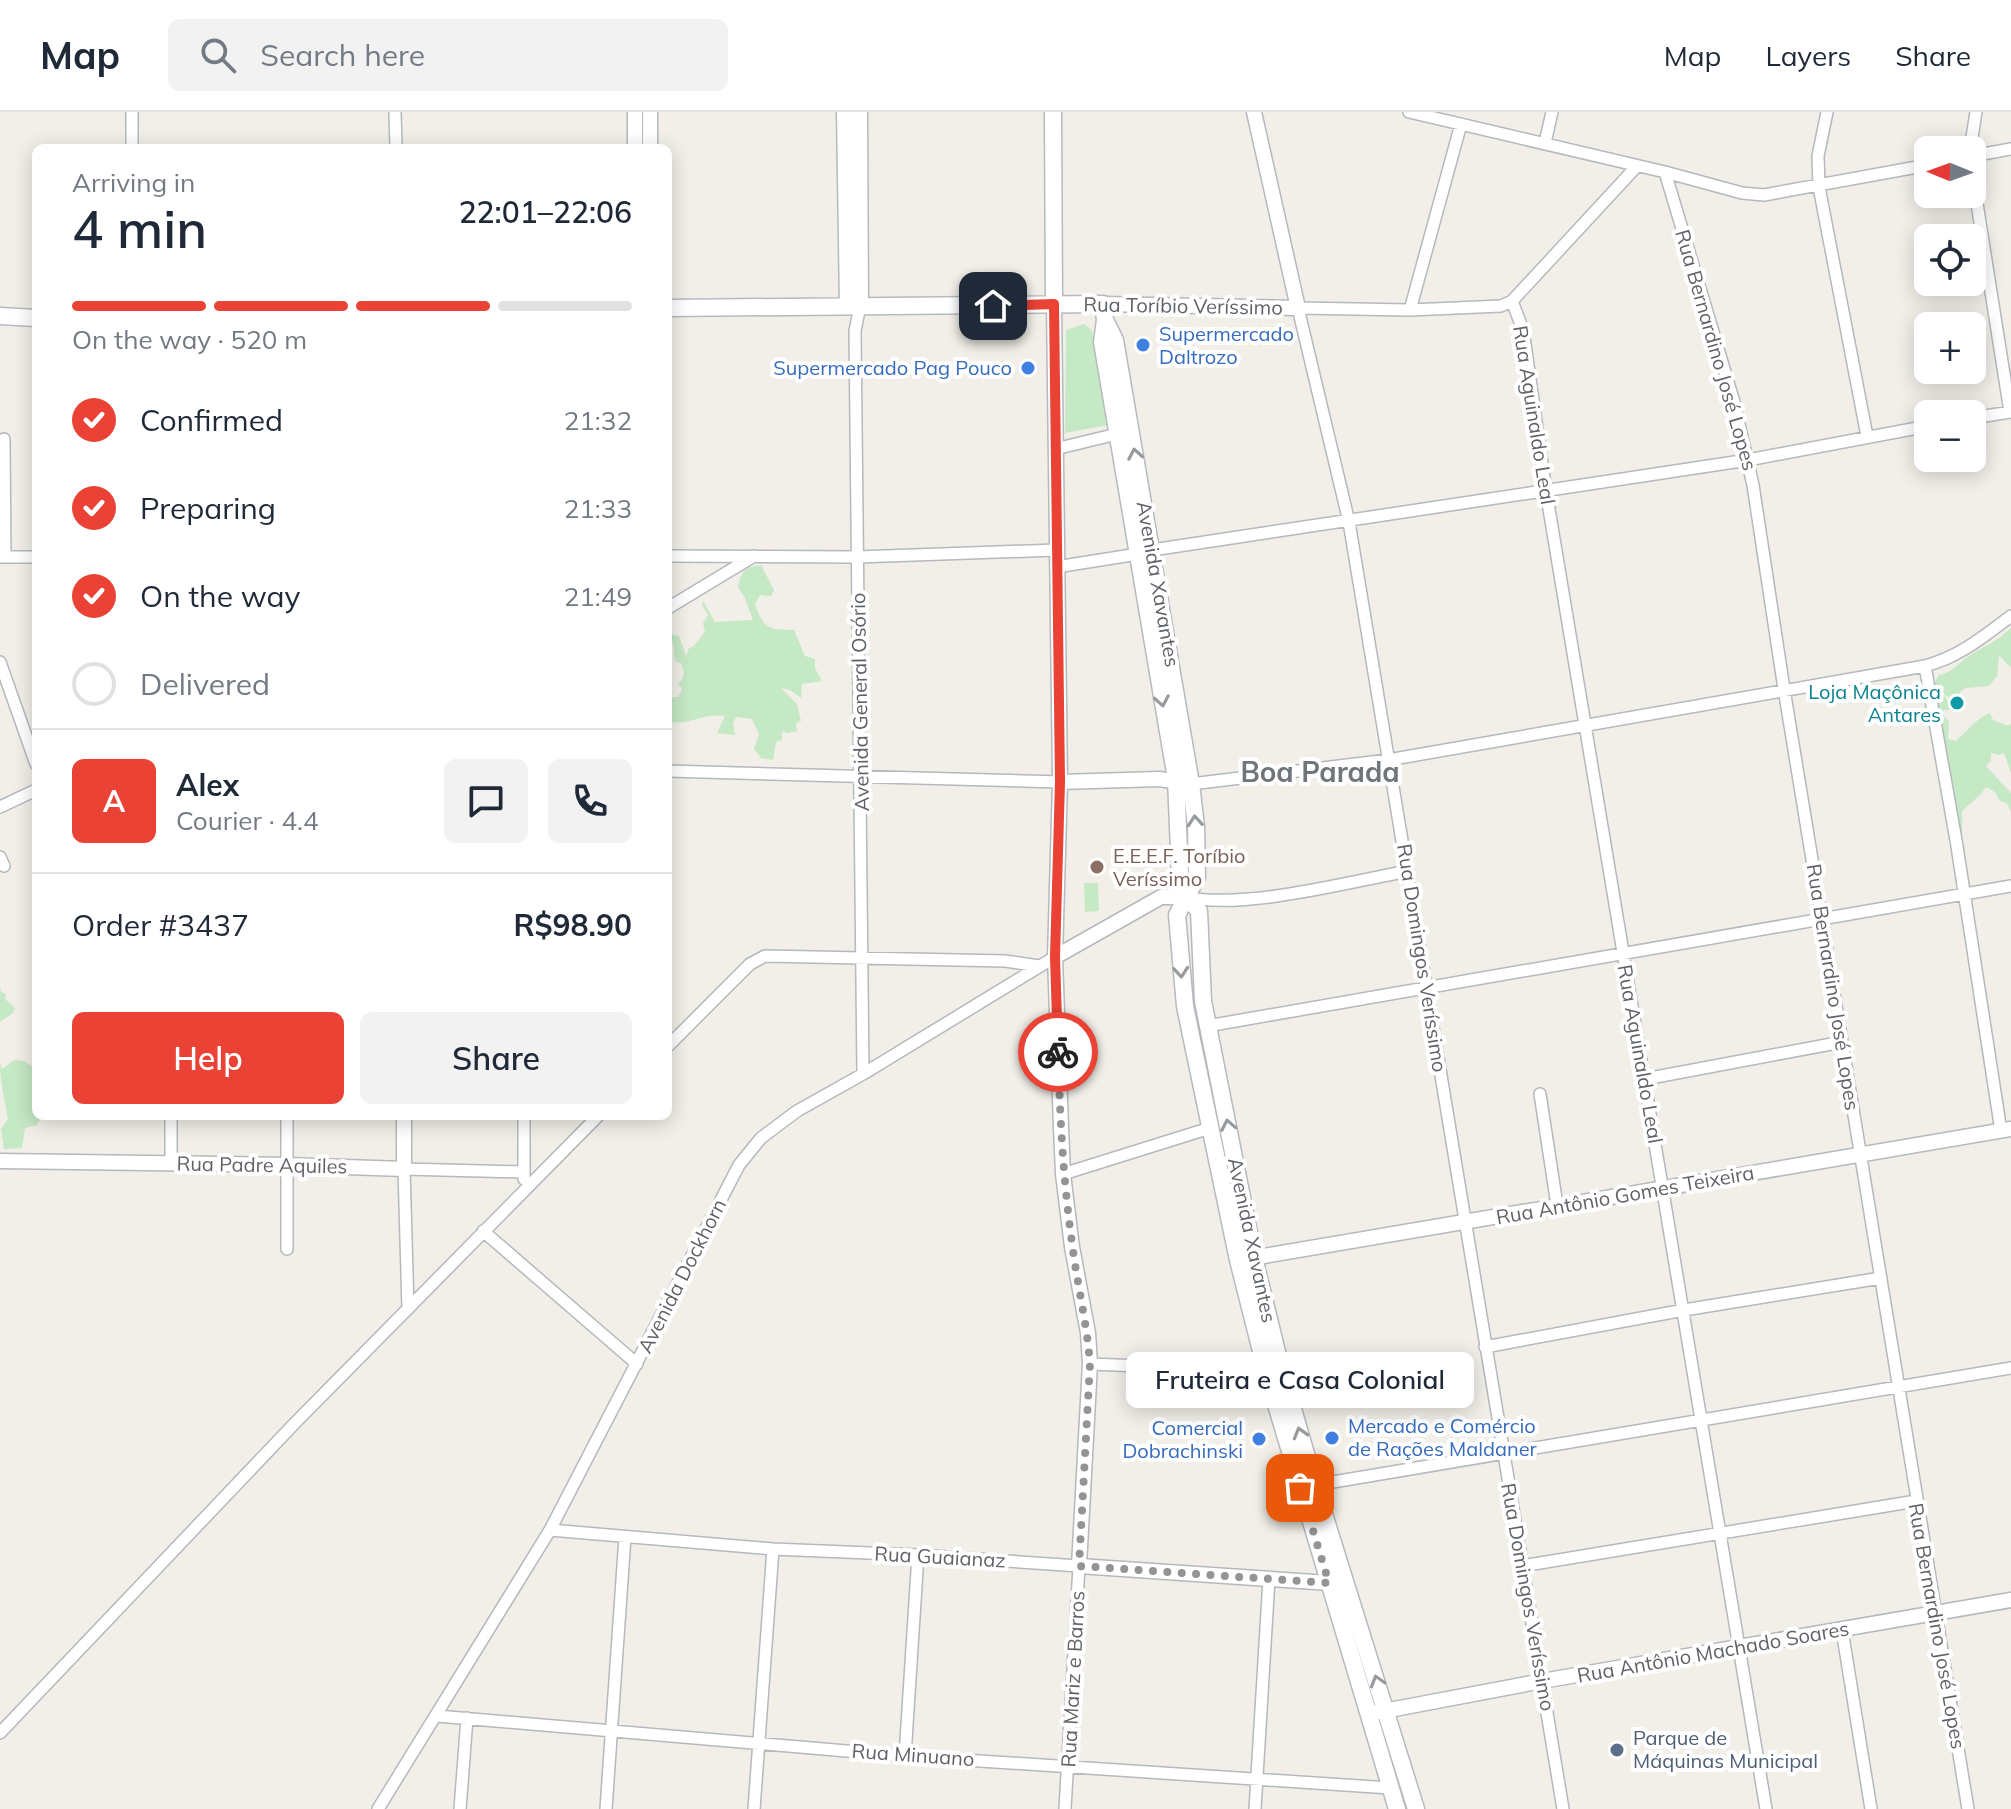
<!DOCTYPE html>
<html lang="en">
<head>
<meta charset="utf-8">
<style>
  :root { --surface:#fff; --page:#f2f2f3; --text:#1f2937; --muted:#747a83; --line:#e0e1e3; --accent:#ea4335 }
  body { margin:0; font-family:Mulish,sans-serif; background:var(--page); color:var(--text); height:100vh; display:flex; flex-direction:column; font-size:30px; white-space:nowrap }
  * { box-sizing:border-box; margin:0 }
  p { font-size:26px; color:var(--muted) }
  .icon { flex:none; width:44px; height:44px; fill:none; stroke:currentColor; stroke-width:2; stroke-linecap:round; stroke-linejoin:round }
  .map { position:relative; flex:1; overflow:hidden }
  .panel { position:absolute; left:32px; top:32px; width:640px; height:976px; display:flex; flex-direction:column; background:var(--surface); border-radius:12px; box-shadow:0 4px 20px #0003 }
  .panel>* { flex:none }
  .needle { width:52px; rotate:271deg }
  .fabs { position:absolute; left:1914px; top:24px; display:grid; gap:16px }
  .fabs a { display:grid; place-items:center; width:72px; height:72px; border-radius:12px; background:var(--surface); box-shadow:0 4px 20px #0003; font-size:40px }
  .pin { position:absolute; display:grid; place-items:center; width:68px; height:68px; color:#fff; margin:-34px; border-radius:16px; box-shadow:0 4px 12px #0006 }
  .courier { position:absolute; display:grid; place-items:center; width:80px; height:80px; margin:-40px; border:6px solid #ea4335; border-radius:50%; background:#fff; color:#222; box-shadow:0 2px 10px #0007 }
  .bubble { position:absolute; height:56px; border-radius:12px; background:var(--surface); box-shadow:0 4px 20px #0003; font-size:26px; font-weight:600; line-height:56px; text-align:center }
  .overview em { font-style:normal; font-weight:600 }
  .overview div { display:flex; flex-direction:column-reverse }
  .overview { display:flex; align-items:center; justify-content:space-between; height:136px; padding:0 40px }
  h1 { font-size:52px; font-weight:600; line-height:60px }
  .bar { display:grid; grid-template-columns:repeat(4,1fr); gap:12px 8px; align-content:center; height:96px; padding:0 40px }
  .bar i { height:10px; border-radius:6px; background:var(--line) }
  .bar .on { background:var(--accent) }
  .bar p { grid-column:span 4 }
  .line { display:flex; align-items:center; gap:20px; padding:0 40px; border-top:2px solid var(--line) }
  .line div { flex:1 }
  .round { display:grid; place-items:center; flex:none; width:84px; height:84px; border-radius:12px; background:var(--page) }
  ol { padding:0 40px; list-style:none }
  li { display:flex; align-items:center; gap:24px; height:88px }
  li p { margin-inline-start:auto }
  li .icon { padding:8px; border-radius:50%; background:var(--accent); color:#fff; stroke-width:4 }
  li:last-child { color:var(--muted) }
  li i { width:44px; height:44px; border:4px solid var(--line); border-radius:50% }
  .primary-button { display:flex; gap:16px; margin-top:auto; padding:16px 40px }
  .primary-button a { flex:1; height:92px; border-radius:12px; background:var(--accent); color:#fff; font-size:32px; font-weight:600; line-height:92px; text-align:center }
  .primary-button a+a { background:var(--page); color:var(--text) }
  header { display:flex; align-items:center; gap:48px; box-sizing:border-box; height:112px; padding:0 40px; background:var(--surface); border-bottom:2px solid var(--line) }
  header strong { font-size:38px }
  nav { display:flex; gap:44px; margin-inline-start:auto; font-size:28px }
  .search { width:560px; height:72px; background:var(--page); display:flex; align-items:center; gap:20px; box-sizing:border-box; padding:0 28px; border-radius:12px; color:var(--muted); font-size:30px }
  .map>svg:first-child { display:block }
  .green { fill:#c5e8c5 }
  .lines { fill:none; stroke-linecap:round; stroke-linejoin:round }
  .minor-casing { stroke:#b5b8bc; stroke-width:14 }
  .tertiary-casing { stroke:#b5b8bc; stroke-width:17 }
  .secondary-casing { stroke:#b6babf; stroke-width:19 }
  .minor { stroke:#fff; stroke-width:11 }
  .tertiary { stroke:#fff; stroke-width:14 }
  .secondary { stroke:#fff; stroke-width:16 }
  .oneway { stroke:#979a9d }
  .done { stroke:#929495; stroke-width:8; stroke-dasharray:0 14.4 }
  .route { stroke:#ea4335; stroke-width:10 }
  .shop-dot { fill:#3f7fe0; stroke:#fff; stroke-width:3 }
  .culture-dot { fill:#0f9aa8; stroke:#fff; stroke-width:3 }
  .education-dot { fill:#8d6e63; stroke:#fff; stroke-width:3 }
  .service-dot { fill:#5c6f8a; stroke:#fff; stroke-width:3 }
  .labels { text-anchor:middle; stroke-width:8; stroke-linejoin:round; paint-order:stroke }
  .street-label { font-size:20px; fill:#5f6368; stroke:#fff }
  .shop-label { font-size:20px; fill:#366cbe; stroke:#fff; text-anchor:start }
  .culture-label { font-size:20px; fill:#0d838f; stroke:#fff; text-anchor:end }
  .education-label { font-size:20px; fill:#785e54; stroke:#fff; text-anchor:start }
  .service-label { font-size:20px; fill:#4e5e75; stroke:#fff; text-anchor:start }
  .district-label { font-size:28px; font-weight:bold; fill:#70757a; stroke:#fff }
</style>
</head>
<body>
<header>
<strong>Map</strong>
<div class="search"><svg class="icon" aria-label="search" viewBox="0 0 24 24"><circle cx="10" cy="10" r="6"/><path d="M15 15l6 6"/></svg>Search here</div>
<nav><a>Map</a><a>Layers</a><a>Share</a></nav>
</header>
<div class="map">
<svg width="2011" height="1697" viewBox="0 0 2011 1697">
  <rect width="100%" height="100%" fill="#f1efe8"/>
  <!-- green -->
  <path class="green" d="M1084,212L1092,218L1109,313L1065,321L1066,218Z
    M761,453L774,478L771,484L760,483L755,492C764,518 769,517 794,518L805,544L815,547V556L822,569L802,572L801,586L790,578L781,576L797,592L801,609L796,611L797,619L788,621L782,619V628L776,630L773,648L761,646L754,637L759,622L752,607L736,605L733,611L735,623L717,621L725,604C702,601 692,613 668,610V585H678L682,578L678,571L682,568L684,560L681,551L675,549L673,531L668,529V521L679,524L686,544L689,536L693,535L705,520L703,511L708,503L702,493L703,489L715,510L753,508L745,486L738,475C741,459 745,455 761,453Z
    M2011,516V556L1999,543L1997,564L1989,574L1965,576L1960,580L1959,585L1953,587L1943,582L1951,594L1950,598H1944V604L1949,610L1948,627L1956,629C1968,618 1977,606 1990,601L1993,608L2008,614L2011,612V661L2004,641L1999,643L1991,641V648L1986,654L2011,681V700L2007,691L2000,689L1995,680L1986,675L1981,682L1962,699V722L1958,721L1935,590L1936,578L1933,573L1939,563C1954,560 1960,549 1972,542C1985,534 1999,528 2011,516Z
    M1084,771H1098L1099,799L1085,800Z
    M0,874L1,880L6,882L5,887L15,896L13,901L0,910Z
    M14,948L24,949L33,955L36,951V1004H42L37,1013L25,1016L22,1036L4,1037L1,1017L8,1007C5,988 0,971 0,951L2,957Z"/>
  <g class="lines">
    <defs>
      <path id="minor" d="M132,0V36
        M395,0L396,36
        M1409,0L1665,60L1742,81L1764,83L1928,53
        M1827,0L1818,44L1819,75L1867,324
        M1545,31L1552,0
        M1970,38L1976,0
        M1972,44L2011,37
        M1665,60L1734,290L1753,373L1784,577L1968,1697
        M1972,60L2010,300
        M1512,189L1523,218L1546,379L1766,1697
        M860,194L855,219L863,962
        M1410,198L1461,12
        M1972,306L2011,300
        M4,327L5,445
        M1055,337L1117,322
        M1152,438L1748,348L1928,314
        M668,444L858,445L1056,438
        M1,445H36
        M1056,455L1138,442
        M668,496L754,444
        M0,550L36,652
        M1925,554L1956,728L2001,1019
        M668,659L1060,670
        M1191,672L1388,648L1925,554C1959,545 1983,525 2011,504
        M0,695L36,678
        M0,745L4,754
        M1187,785C1243,798 1349,770 1408,759
        M1207,914L2011,774
        M668,934L750,852L765,844L1005,849L1039,854
        M1645,967L1842,930
        M1540,982L1557,1093
        M171,1004V1051
        M287,1004V1137
        M1063,1062L1210,1016
        M524,1067V1004
        M483,1119L637,1252
        M408,1197L404,1057L524,1060
        M1485,1235L1684,1198L1881,1166
        M1090,1252L1266,1259
        M1315,1373L2011,1256
        M550,1418L773,1437L918,1443L1079,1454L1065,1697
        M1522,1454L1916,1389
        M1842,1518L1871,1697
        M437,1604L905,1644L1390,1676
        M0,1621L294,1312L598,1004
        M905,1644L918,1443
        M378,1697L550,1418L739,1053L761,1026L797,999L863,962L1055,845
        M460,1697L467,1606
        M606,1697L625,1425
        M754,1697L773,1437
        M1255,1697L1269,1467
        M1563,1697L1349,410L1298,196L1410,198L1501,194L1512,189L1637,54"/>
      <path id="tertiary" d="M635,0V36
        M650,0V36
        M1054,192L1060,670L1055,845L1061,1015L1063,1062L1072,1135L1088,1221L1090,1252L1079,1454L1329,1471
        M1103,192L1298,196L1254,0
        M1060,670L1159,667L1187,671
        M1055,845L1161,785H1187
        M0,1049L287,1053L404,1057V1004
        M1246,1147L2011,1017
        M1368,1602L1542,1569L2011,1488"/>
      <path id="secondary" d="M845,0L848,194
        M859,0L860,194
        M1053,0L1054,192
        M668,196L1103,192L1105,208L1102,230L1176,667L1180,763L1187,785L1199,799L1203,889L1254,1146L1280,1252L1315,1373L1416,1697
        M0,204L36,206
        M1105,208L1115,228L1191,672L1196,714L1197,765L1177,803L1185,894L1192,928L1238,1148L1266,1259L1397,1697"/>
    </defs>
    <!-- minor casing -->
    <use href="#minor" class="minor-casing"/>
    <!-- tertiary casing -->
    <use href="#tertiary" class="tertiary-casing"/>
    <!-- secondary casing -->
    <use href="#secondary" class="secondary-casing"/>
    <!-- minor -->
    <use href="#minor" class="minor"/>
    <!-- tertiary -->
    <use href="#tertiary" class="tertiary"/>
    <!-- secondary -->
    <use href="#secondary" class="secondary"/>
  </g>
  <!-- one-way arrows -->
  <defs><path id="oneway-chevron" d="M-2-3.5L2.5 0L-2 3.5" fill="none" stroke-width="1.6" stroke-linecap="round" stroke-linejoin="round" transform="scale(2)"/></defs>
  <g class="oneway">
    <use href="#oneway-chevron" transform="translate(1135 342) rotate(-100)"/>
    <use href="#oneway-chevron" transform="translate(1162 589) rotate(80)"/>
    <use href="#oneway-chevron" transform="translate(1195 709) rotate(-95)"/>
    <use href="#oneway-chevron" transform="translate(1181 860) rotate(85)"/>
    <use href="#oneway-chevron" transform="translate(1228 1013) rotate(-101)"/>
    <use href="#oneway-chevron" transform="translate(1300 1321) rotate(-106)"/>
    <use href="#oneway-chevron" transform="translate(1377 1569) rotate(-107)"/>
  </g>
  <g class="lines">
    <!-- done -->
    <path class="done" d="M1058,940C1060,1004 1063,1067 1072,1131C1077,1172 1087,1211 1090,1252L1079,1454L1329,1471L1300,1376"/>
    <!-- route -->
    <path class="route" d="M993,194L1054,192L1060,670L1055,845L1058,940"/>
  </g>
  <!-- markers -->
  <g class="shop-dot">
    <circle cx="1143" cy="233" r="8"/>
    <circle cx="1028" cy="256" r="8"/>
    <circle cx="1332" cy="1326" r="8"/>
    <circle cx="1259" cy="1327" r="8"/>
  </g>
  <circle class="culture-dot" cx="1957" cy="591" r="8"/>
  <circle class="education-dot" cx="1097" cy="755" r="8"/>
  <circle class="service-dot" cx="1617" cy="1638" r="8"/>
  <g class="labels">
    <!-- street labels -->
    <g class="street-label">
      <text transform="translate(1183 194) rotate(1)" y="7">Rua Toríbio Veríssimo</text>
      <text transform="translate(1716 238) rotate(74)" y="7">Rua Bernardino José Lopes</text>
      <text transform="translate(1534 303) rotate(81)" y="7">Rua Aguinaldo Leal</text>
      <text transform="translate(1158 472) rotate(80)" y="7">Avenida Xavantes</text>
      <text transform="translate(860 590) rotate(-91)" y="7">Avenida General Osório</text>
      <text transform="translate(1422 846) rotate(81)" y="7">Rua Domingos Veríssimo</text>
      <text transform="translate(1833 875) rotate(81)" y="7">Rua Bernardino José Lopes</text>
      <text transform="translate(1640 942) rotate(80)" y="7">Rua Aguinaldo Leal</text>
      <text transform="translate(262 1053) rotate(1)" y="7">Rua Padre Aquiles</text>
      <text transform="translate(1625 1083) rotate(-10)" y="7">Rua Antônio Gomes Teixeira</text>
      <text transform="translate(1252 1128) rotate(78)" y="7">Avenida Xavantes</text>
      <text transform="translate(682 1164) rotate(-63)" y="7">Avenida Dockhorn</text>
      <text transform="translate(940 1445) rotate(3)" y="7">Rua Guaianaz</text>
      <text transform="translate(1528 1485) rotate(80)" y="7">Rua Domingos Veríssimo</text>
      <text transform="translate(1937 1514) rotate(80)" y="7">Rua Bernardino José Lopes</text>
      <text transform="translate(1713 1540) rotate(-10)" y="7">Rua Antônio Machado Soares</text>
      <text transform="translate(1073 1567) rotate(-87)" y="7">Rua Mariz e Barros</text>
      <text transform="translate(913 1643) rotate(4)" y="7">Rua Minuano</text>
    </g>
    <!-- shop labels -->
    <g class="shop-label">
      <text x="1159" y="229">Supermercado<tspan x="1159" dy="23">Daltrozo</tspan></text>
      <text x="1012" y="263" text-anchor="end">Supermercado Pag Pouco</text>
      <text x="1348" y="1321">Mercado e Comércio<tspan x="1348" dy="23">de Rações Maldaner</tspan></text>
      <text x="1243" y="1323" text-anchor="end">Comercial<tspan x="1243" dy="23">Dobrachinski</tspan></text>
    </g>
    <!-- culture labels -->
    <g class="culture-label">
      <text x="1941" y="587">Loja Maçônica<tspan x="1941" dy="23">Antares</tspan></text>
    </g>
    <!-- education labels -->
    <g class="education-label">
      <text x="1113" y="751">E.E.E.F. Toríbio<tspan x="1113" dy="23">Veríssimo</tspan></text>
    </g>
    <!-- service labels -->
    <g class="service-label">
      <text x="1633" y="1633">Parque de<tspan x="1633" dy="23">Máquinas Municipal</tspan></text>
    </g>
    <!-- district labels -->
    <g class="district-label">
      <text x="1320" y="670">Boa Parada</text>
    </g>
  </g>
</svg>
<div class="fabs">
<a><svg class="needle" viewBox="-14 -14 28 28"><path d="M0-13l5 13h-10z" fill="#e53935"/><path d="M0 13l5-13h-10z" fill="#747a83"/></svg></a>
<a><svg class="icon" aria-label="locate" viewBox="0 0 24 24"><circle cx="12" cy="12" r="6"/><path d="M12 2v4M12 18v4M2 12h4M18 12h4"/></svg></a>
<a>+</a>
<a>−</a>
</div>
<div class="pin" style="left:1300px;top:1376px;background:#ea580c"><svg class="icon" aria-label="bag" viewBox="0 0 24 24"><path d="M5 8h14l-1 12H6zM9 8a3 3 0 0 1 6 0"/></svg></div>
<div class="pin" style="left:993px;top:194px;background:#1f2937"><svg class="icon" aria-label="home" viewBox="0 0 24 24"><path d="M3 11l9-7 9 7M6 9v11h12V9"/></svg></div>
<div class="courier" style="left:1058px;top:940px"><svg class="icon" aria-label="bike" viewBox="0 0 24 24"><circle cx="6" cy="16" r="4"/><circle cx="18" cy="16" r="4"/><path d="M6 16l4-8h5l3 8M10 8l3 8H6M13 5h3"/></svg></div>
<div class="bubble" style="left:1126px;top:1240px;width:348px">Fruteira e Casa Colonial</div>
<section class="panel">
<div class="overview"><div><h1>4 min</h1><p>Arriving in</p></div><em>22:01–22:06</em></div>
<div class="bar"><i class="on"></i><i class="on"></i><i class="on"></i><i></i><p>On the way · 520 m</p></div>
<ol>
<li><svg class="icon" aria-label="check" viewBox="0 0 24 24"><path d="M5 12l5 5 9-10"/></svg>Confirmed<p>21:32</p></li>
<li><svg class="icon" aria-label="check" viewBox="0 0 24 24"><path d="M5 12l5 5 9-10"/></svg>Preparing<p>21:33</p></li>
<li><svg class="icon" aria-label="check" viewBox="0 0 24 24"><path d="M5 12l5 5 9-10"/></svg>On the way<p>21:49</p></li>
<li><i></i>Delivered</li>
</ol>
<div class="line" style="height:144px"><b class="round" style="background:var(--accent);color:#fff">A</b><div><b>Alex</b><p>Courier · 4.4</p></div><a class="round"><svg class="icon" aria-label="chat" viewBox="0 0 24 24"><path d="M4 5h16v11H9l-5 4z"/></svg></a><a class="round"><svg class="icon" aria-label="phone" viewBox="0 0 24 24"><path d="M5 4h4l2 5-3 2q2 4 5 5l2-3 5 2v4C11 20 4 13 5 4z"/></svg></a></div>
<div class="line" style="height:104px"><div>Order #3437</div><b>R$98.90</b></div>
<div class="primary-button"><a>Help</a><a>Share</a></div>
</section>
</div>
</body>
</html>
